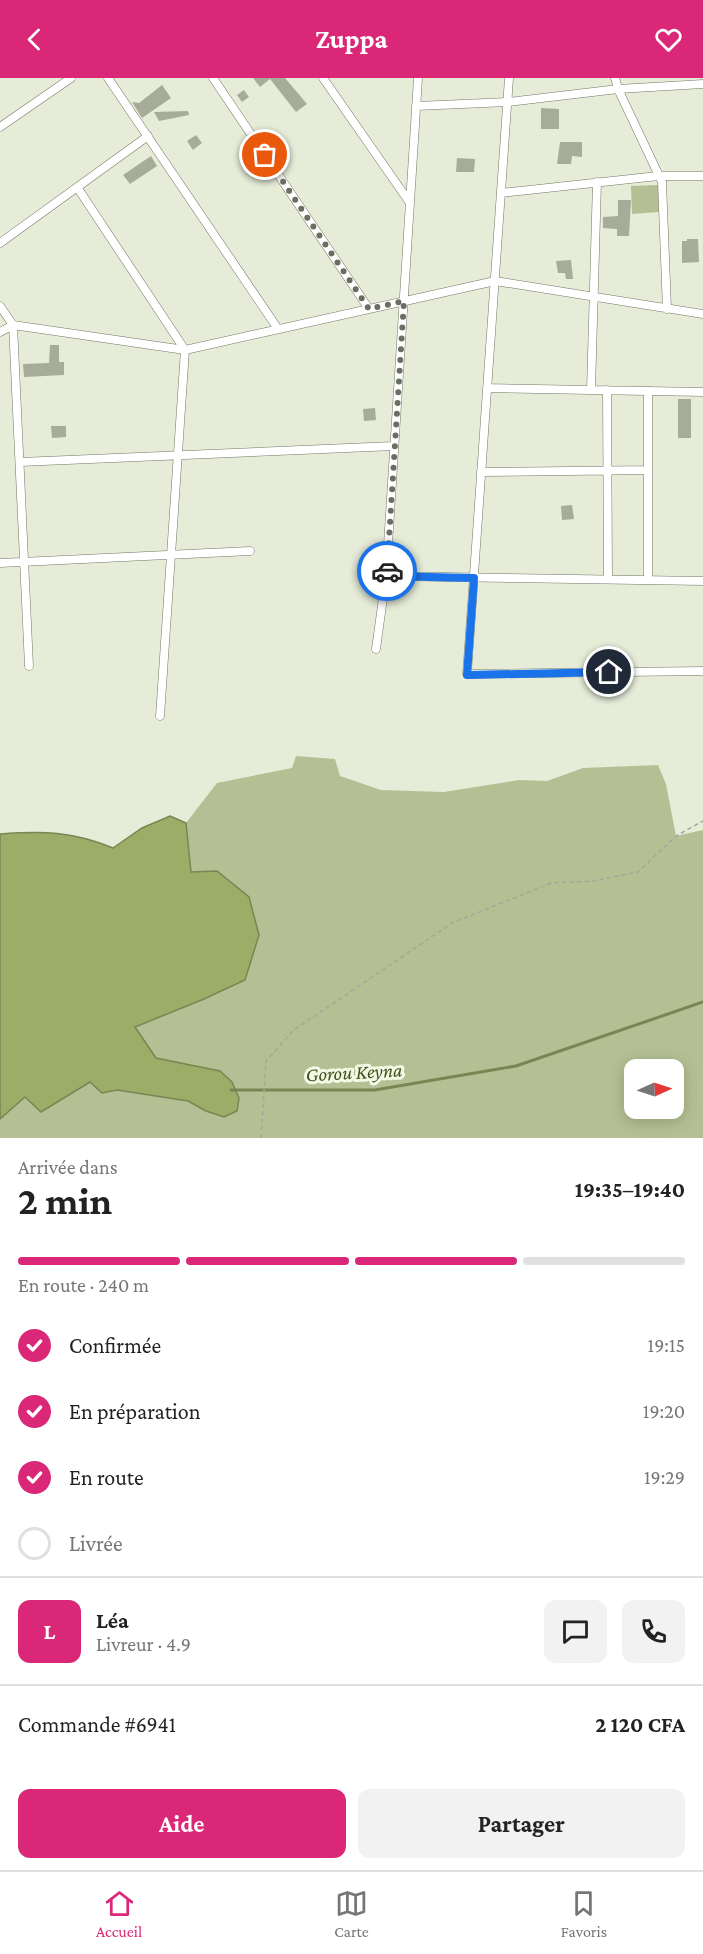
<!DOCTYPE html>
<html lang="fr">
<head>
<meta charset="utf-8">
<style>
  :root { --surface:#fff; --page:#f2f2f2; --text:#222; --muted:#767676; --line:#e0e0e0; --accent:#db2777 }
  body { margin:0; font-family:"Crimson Pro",serif; background:var(--page); color:var(--text); height:100vh; display:flex; flex-direction:column; font-size:22px; white-space:nowrap }
  * { box-sizing:border-box; margin:0 }
  p { font-size:20px; color:var(--muted) }
  .icon { flex:none; width:33px; height:33px; fill:none; stroke:currentColor; stroke-width:2; stroke-linecap:round; stroke-linejoin:round }
  .map { position:relative; height:1060px; overflow:hidden }
  .details { display:flex; flex-direction:column; background:var(--surface); flex:1 }
  .details>* { flex:none }
  .needle { width:39px; rotate:87deg }
  .controls { position:absolute; left:624px; top:981px; display:grid; gap:12px }
  .controls a { display:grid; place-items:center; width:60px; height:60px; border-radius:12px; background:var(--surface); box-shadow:0 3px 15px #0003; font-size:30px }
  .pin { position:absolute; display:grid; place-items:center; width:51px; height:51px; color:#fff; margin:-26px; border:3px solid #fff; border-radius:50%; box-shadow:0 2px 6px #0007 }
  .courier { position:absolute; display:grid; place-items:center; width:60px; height:60px; margin:-30px; border:4px solid #1a73e8; border-radius:50%; background:#fff; color:#222; box-shadow:0 2px 8px #0007 }
  .overview em { font-style:normal; font-weight:700 }
  .overview div { display:flex; flex-direction:column-reverse }
  .overview { display:flex; align-items:center; justify-content:space-between; height:102px; padding:0 18px }
  h1 { font-size:39px; font-weight:700; line-height:45px }
  .bar { display:grid; grid-template-columns:repeat(4,1fr); gap:9px 6px; align-content:center; height:72px; padding:0 18px }
  .bar i { height:8px; border-radius:4px; background:var(--line) }
  .bar .active { background:var(--accent) }
  .bar p { grid-column:span 4 }
  .line { display:flex; align-items:center; gap:15px; padding:0 18px; border-top:2px solid var(--line) }
  .line div { flex:1 }
  .round { display:grid; place-items:center; flex:none; width:63px; height:63px; border-radius:12px; background:var(--page) }
  ol { padding:0 18px; list-style:none }
  li { display:flex; align-items:center; gap:18px; height:66px }
  li p { margin-inline-start:auto }
  li .icon { padding:6px; border-radius:50%; background:var(--accent); color:#fff; stroke-width:4 }
  li:last-child { color:var(--muted) }
  li i { width:33px; height:33px; border:3px solid var(--line); border-radius:50% }
  .cta { display:flex; gap:12px; margin-top:auto; padding:12px 18px }
  .cta a { flex:1; height:69px; border-radius:12px; background:var(--accent); color:#fff; font-size:24px; font-weight:700; line-height:69px; text-align:center }
  .cta a+a { background:var(--page); color:var(--text) }
  header { display:flex; justify-content:space-between; align-items:center; height:78px; padding:0 18px; background:var(--accent); color:#fff; font-size:27px; font-weight:700 }
  .dock { display:flex; justify-content:space-around; align-items:center; height:84px; border-top:2px solid var(--line); background:var(--surface); font-size:16px; color:var(--muted) }
  .dock a { display:grid; justify-items:center; gap:3px }
  .dock .active { color:var(--accent) }
  .map>svg:first-child { display:block }
  .green { fill:#b4c094; fill-rule:evenodd }
  .water { fill:#9bad67; stroke:#788653; stroke-width:1.5 }
  .lines { fill:none; stroke-linecap:round; stroke-linejoin:round }
  .stream { stroke:#788653; stroke-width:3 }
  .building { fill:#a6ac99 }
  .minor-casing { stroke:#727765; stroke-width:9 }
  .path { stroke:#a3a898; stroke-width:1.5; stroke-dasharray:4.5 3; stroke-linecap:butt }
  .minor { stroke:#fff; stroke-width:8 }
  .done { stroke:#6a6e62; stroke-width:6; stroke-dasharray:0 10.8 }
  .route { stroke:#1a73e8; stroke-width:8 }
  .labels { text-anchor:middle; stroke-width:6; stroke-linejoin:round; paint-order:stroke }
  .water-label { font-size:20px; font-style:italic; fill:#45501d; stroke:#f3f9e5 }
</style>
</head>
<body>
<header><svg class="icon" aria-label="back" viewBox="0 0 24 24"><path d="M15 5l-7 7 7 7"/></svg>Zuppa<svg class="icon" aria-label="heart" viewBox="0 0 24 24"><path d="M12 20l-8-8c-3-5 5-10 8-4 3-6 11-1 8 4z"/></svg></header>
<div class="map">
<svg width="703" height="1060" viewBox="0 0 703 1060">
  <rect width="100%" height="100%" fill="#e6ecd8"/>
  <!-- green -->
  <path class="green" d="M658,107L659,134L632,136L631,108Z
    M296,678L335,681L340,698L381,712L444,714L519,702L547,703L583,690L658,687L666,706L676,758L703,752V1060H0V1041L25,1019L41,1034L90,1004L102,1015L117,1012L188,1023L206,1033L220,993L156,980L135,949L204,921L245,902L259,857L191,794L186,745L217,705L292,690ZM634,992H674V1030H634Z"/>
  <!-- water -->
  <path class="water" d="M170,738L186,745L191,794L217,793L249,819L259,857L245,902L204,921L135,949L156,980L220,993L232,1004L239,1020L237,1033L224,1039L206,1033L188,1023L117,1012L102,1015L90,1004L41,1034L25,1019L0,1041V756C43,753 72,753 113,770L142,750Z"/>
  <g class="lines">
    <!-- stream -->
    <path class="stream" d="M231,1012H375L516,988L703,924"/>
  </g>
  <!-- building -->
  <path class="building" d="M253,0H285L307,26L296,34L270,1L260,9Z
    M162,7L171,20L142,40L132,24L139,25Z
    M244,12L249,19L242,24L237,17Z
    M541,30L559,31V51H541Z
    M188,33L189,37L159,43L154,34Z
    M196,57L202,65L193,72L187,63Z
    M560,64H582V79L572,78L571,86H557Z
    M151,78L157,88L130,106L123,97Z
    M457,80L475,81L474,94H456Z
    M618,122H631L629,158H617V151L603,150V139L618,138Z
    M687,161H698L699,184L682,185V163H687Z
    M571,182L573,201H566L565,195H558L556,183Z
    M50,267H59V284H64V297L24,299L23,286L49,285Z
    M678,321H691V360H678Z
    M375,330L376,342L364,343L363,331Z
    M51,348H66V359L52,360Z
    M572,427L574,441L562,442L561,428Z"/>
  <g class="lines">
    <defs>
      <path id="minor" d="M108,0L278,251
        M213,0L369,231
        M323,0L410,125
        M509,0L467,596L703,593
        M615,0L618,11L662,104L667,231
        M416,28L508,24L618,11L703,6
        M0,49L71,0
        M77,109L185,272L160,638
        M501,115L658,98H703
        M0,165L148,58
        M0,228L13,247L185,272L495,203L703,236
        M0,254L13,247L29,588
        M487,310L703,314
        M591,312L597,104
        M607,312L608,501
        M20,384L394,368
        M481,394L648,392
        M0,485L250,473
        M386,498L703,503
        M648,502V313
        M376,571L386,498L418,0"/>
    </defs>
    <!-- minor casing -->
    <use href="#minor" class="minor-casing"/>
    <!-- path -->
    <path class="path" d="M261,1060L266,983L294,952L452,845L551,805L593,803L638,794L676,758L703,743"/>
    <!-- minor -->
    <use href="#minor" class="minor"/>
  </g>
  <g class="lines">
    <!-- done -->
    <path class="done" d="M265,77L369,231L404,223L387,493"/>
    <!-- route -->
    <path class="route" d="M387,493L386,498L474,500L467,597L609,594"/>
  </g>
  <g class="labels">
    <!-- water labels -->
    <g class="water-label">
      <text transform="translate(354 994) rotate(-3)" y="7">Gorou Keyna</text>
    </g>
  </g>
</svg>
<div class="controls">
<a><svg class="needle" viewBox="-14 -14 28 28"><path d="M0-13l5 13h-10z" fill="#e53935"/><path d="M0 13l5-13h-10z" fill="#767676"/></svg></a>
</div>
<div class="pin" style="left:265px;top:77px;background:#ea580c"><svg class="icon" aria-label="bag" viewBox="0 0 24 24"><path d="M5 8h14l-1 12H6zM9 8a3 3 0 0 1 6 0"/></svg></div>
<div class="pin" style="left:609px;top:594px;background:#1f2937"><svg class="icon" aria-label="home" viewBox="0 0 24 24"><path d="M3 11l9-7 9 7M6 9v11h12V9"/></svg></div>
<div class="courier" style="left:387px;top:493px"><svg class="icon" aria-label="car" viewBox="0 0 24 24"><path d="M5 17H2v-5l4-1 3-4h7l3 4 3 1v5h-3M9 17h6M6 11h13"/><circle cx="7" cy="17" r="2"/><circle cx="17" cy="17" r="2"/></svg></div>
</div>
<section class="details">
<div class="overview"><div><h1>2 min</h1><p>Arrivée dans</p></div><em>19:35–19:40</em></div>
<div class="bar"><i class="active"></i><i class="active"></i><i class="active"></i><i></i><p>En route · 240 m</p></div>
<ol>
<li><svg class="icon" aria-label="check" viewBox="0 0 24 24"><path d="M5 12l5 5 9-10"/></svg>Confirmée<p>19:15</p></li>
<li><svg class="icon" aria-label="check" viewBox="0 0 24 24"><path d="M5 12l5 5 9-10"/></svg>En préparation<p>19:20</p></li>
<li><svg class="icon" aria-label="check" viewBox="0 0 24 24"><path d="M5 12l5 5 9-10"/></svg>En route<p>19:29</p></li>
<li><i></i>Livrée</li>
</ol>
<div class="line" style="height:108px"><b class="round" style="background:var(--accent);color:#fff">L</b><div><b>Léa</b><p>Livreur · 4.9</p></div><a class="round"><svg class="icon" aria-label="chat" viewBox="0 0 24 24"><path d="M4 5h16v11H9l-5 4z"/></svg></a><a class="round"><svg class="icon" aria-label="phone" viewBox="0 0 24 24"><path d="M5 4h4l2 5-3 2q2 4 5 5l2-3 5 2v4C11 20 4 13 5 4z"/></svg></a></div>
<div class="line" style="height:78px"><div>Commande #6941</div><b>2 120 CFA</b></div>
<div class="cta"><a>Aide</a><a>Partager</a></div>
</section>
<nav class="dock">
<a class="active"><svg class="icon" aria-label="home" viewBox="0 0 24 24"><path d="M3 11l9-7 9 7M6 9v11h12V9"/></svg>Accueil</a>
<a><svg class="icon" aria-label="map" viewBox="0 0 24 24"><path d="M3 6l6-2 6 2 6-2v14l-6 2-6-2-6 2zM9 4v14M15 6v14"/></svg>Carte</a>
<a><svg class="icon" aria-label="saved" viewBox="0 0 24 24"><path d="M7 4h10v16l-5-4-5 4z"/></svg>Favoris</a>
</nav>
</body>
</html>
